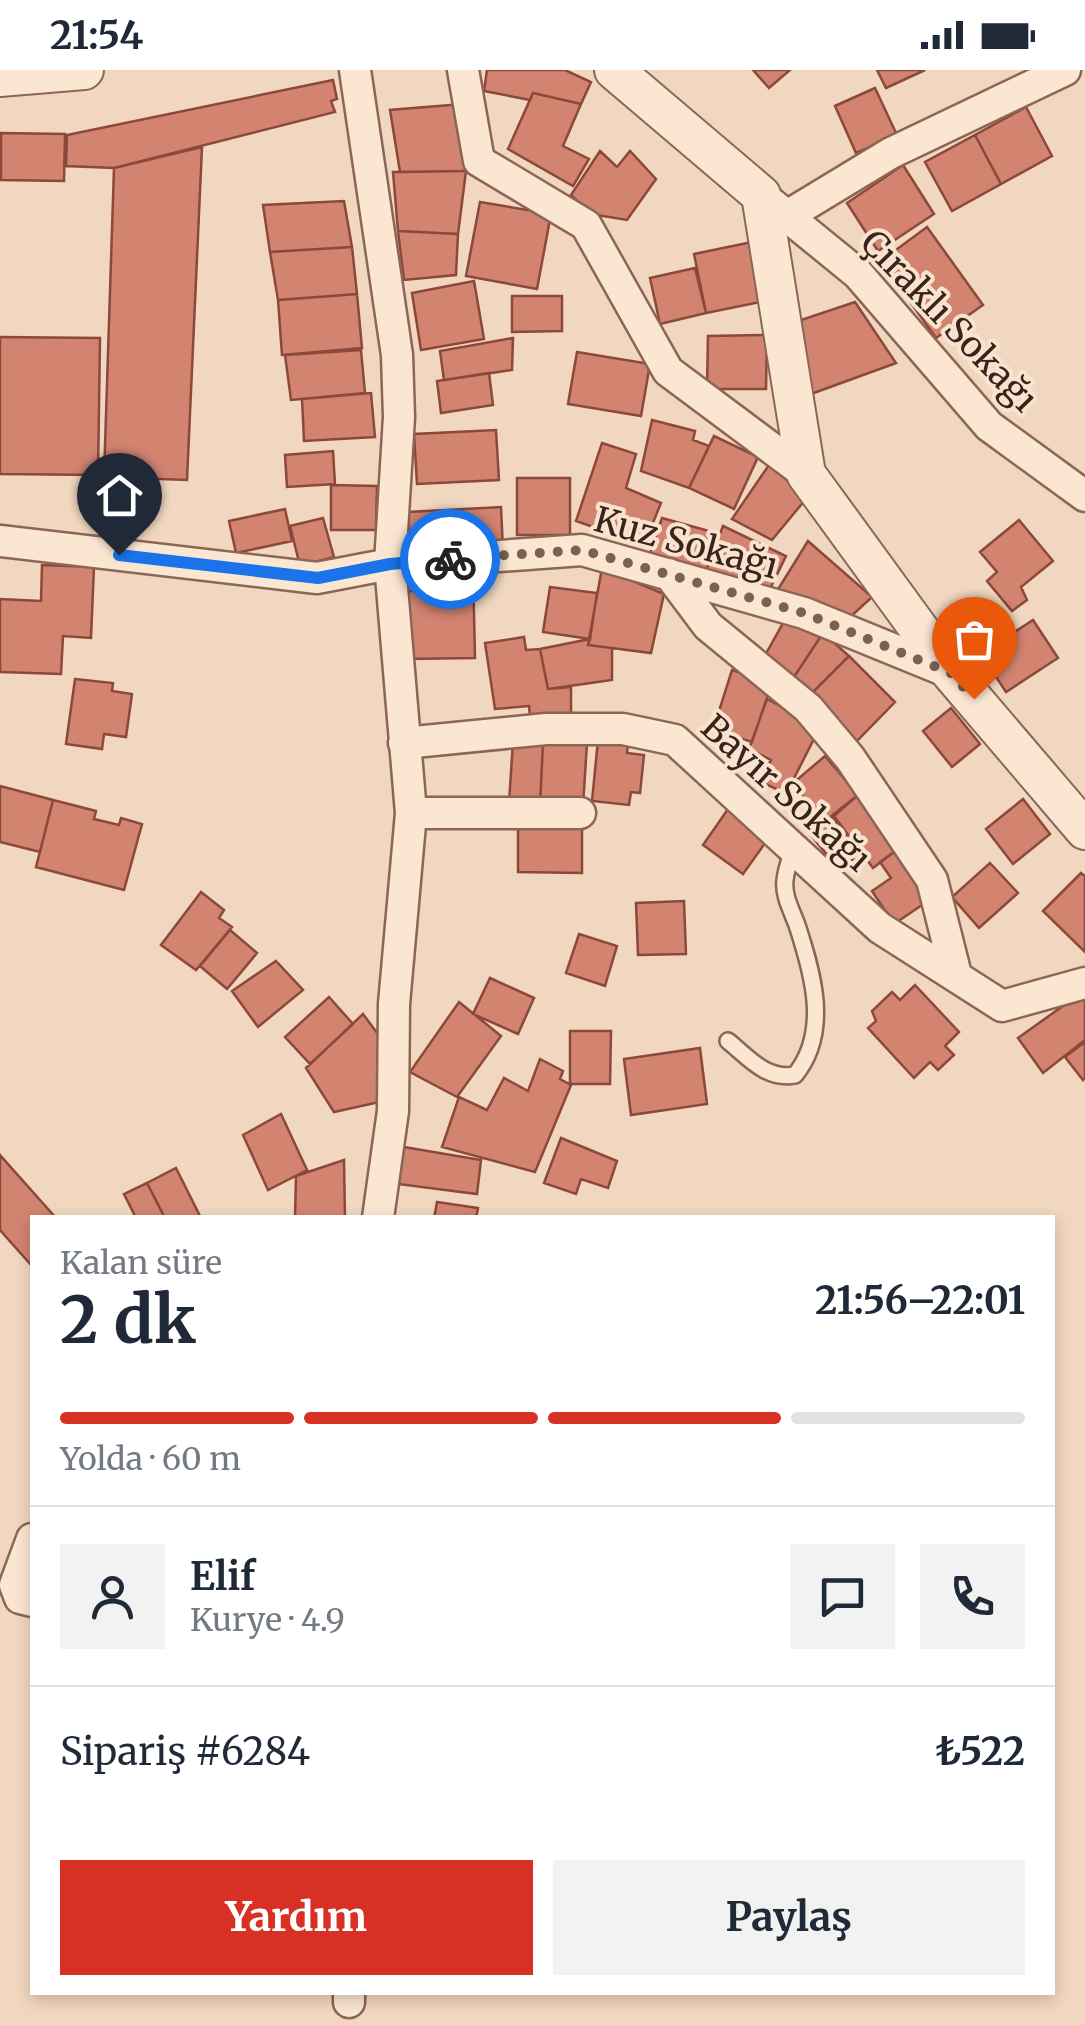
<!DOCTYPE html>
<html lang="tr">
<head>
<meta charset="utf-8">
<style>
  :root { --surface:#fff; --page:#f2f2f3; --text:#1f2937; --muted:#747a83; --line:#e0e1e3; --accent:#d93025 }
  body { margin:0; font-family:Merriweather,serif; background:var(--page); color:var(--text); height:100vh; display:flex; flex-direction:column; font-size:38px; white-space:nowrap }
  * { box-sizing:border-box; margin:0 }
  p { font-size:32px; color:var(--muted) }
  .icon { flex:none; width:55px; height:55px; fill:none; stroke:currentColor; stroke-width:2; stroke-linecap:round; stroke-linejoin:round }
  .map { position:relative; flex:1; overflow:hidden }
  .drawer { position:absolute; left:30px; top:1145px; width:1025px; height:780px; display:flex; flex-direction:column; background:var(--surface); border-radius:0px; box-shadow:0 5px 15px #0003 }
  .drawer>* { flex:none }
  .pin { position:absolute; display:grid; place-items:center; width:85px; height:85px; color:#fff; margin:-102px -42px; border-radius:50% 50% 50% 0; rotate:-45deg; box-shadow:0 0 10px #0007 }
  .pin .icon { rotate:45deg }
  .courier { position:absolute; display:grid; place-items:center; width:100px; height:100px; margin:-50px; border:8px solid #1a73e8; border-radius:50%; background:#fff; color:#222; box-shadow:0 2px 12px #0007 }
  .overview em { font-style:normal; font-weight:700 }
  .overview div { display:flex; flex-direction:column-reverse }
  .overview { display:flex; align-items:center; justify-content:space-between; height:170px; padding:0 30px }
  h1 { font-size:65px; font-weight:700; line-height:75px }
  .bar { display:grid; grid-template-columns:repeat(4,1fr); gap:15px 10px; align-content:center; height:120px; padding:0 30px }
  .bar i { height:12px; border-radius:8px; background:var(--line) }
  .bar .active { background:var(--accent) }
  .bar p { grid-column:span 4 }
  .line { display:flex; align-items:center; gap:25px; padding:0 30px; border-top:2px solid var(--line) }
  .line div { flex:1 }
  .round { display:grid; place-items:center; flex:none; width:105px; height:105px; border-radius:0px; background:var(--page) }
  .action { display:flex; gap:20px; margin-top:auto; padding:20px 30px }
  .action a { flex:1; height:115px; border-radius:0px; background:var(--accent); color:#fff; font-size:40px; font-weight:700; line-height:115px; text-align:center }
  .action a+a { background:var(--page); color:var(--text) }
  .status { display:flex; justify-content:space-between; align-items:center; height:70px; padding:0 50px; background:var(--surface); direction:ltr }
  .status svg { height:28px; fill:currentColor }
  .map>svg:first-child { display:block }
  .building { fill:#d28471; stroke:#8c483a; stroke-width:2.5 }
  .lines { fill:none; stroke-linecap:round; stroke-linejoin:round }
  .service-casing { stroke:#8b6656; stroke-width:20 }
  .minor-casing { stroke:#8b6656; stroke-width:35 }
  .tertiary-casing { stroke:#8b6656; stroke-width:42 }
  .service { stroke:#fbe6d2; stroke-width:15 }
  .minor { stroke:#fbe6d2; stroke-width:30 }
  .tertiary { stroke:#fbe6d2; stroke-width:38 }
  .done { stroke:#796254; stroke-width:10; stroke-dasharray:0 18 }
  .route { stroke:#1a73e8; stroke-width:12 }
  .labels { text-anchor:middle; stroke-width:8; stroke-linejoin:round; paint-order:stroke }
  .street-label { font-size:35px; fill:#39231b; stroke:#f8e3cf }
</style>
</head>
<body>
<div class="status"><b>21:54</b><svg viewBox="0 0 49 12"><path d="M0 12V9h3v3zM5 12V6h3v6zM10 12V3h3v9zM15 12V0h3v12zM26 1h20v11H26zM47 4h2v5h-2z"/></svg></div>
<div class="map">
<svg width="1085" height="1955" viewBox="0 0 1085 1955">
  <rect width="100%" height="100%" fill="#f1d7bf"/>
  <!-- building -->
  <path class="building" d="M487,0H565L591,12L581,34L533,23L530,30L484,21Z
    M753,0H790L769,18Z
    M877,0H925L886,18Z
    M333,10L337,29L331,31L335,42L114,98L66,96L67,65Z
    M875,18L897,65L856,83L835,36Z
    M533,23L581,34L563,76L589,89L573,116L508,79Z
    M462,34L466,101L400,102L390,40Z
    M1026,37L1052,86L1001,114L975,65Z
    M1,63L65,64L64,111L1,110Z
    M975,65L1001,114L952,141L925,92Z
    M202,77L187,410L104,407L114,98Z
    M600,81L617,97L630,81L656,109L627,150L591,144L571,125Z
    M903,95L934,144L878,181L847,133Z
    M466,101L458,164L398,161L393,102Z
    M344,131L352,177L270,182L263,135Z
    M480,132L551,144L537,219L466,206Z
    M927,157L983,235L936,268L881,191Z
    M398,161L458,164L456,205L404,210Z
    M752,172L765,231L706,243L694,184Z
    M352,177L357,224L278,230L270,182Z
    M695,198L706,243L660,254L650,208Z
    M474,211L484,269L421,280L412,223Z
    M357,224L362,278L282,285L278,230Z
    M512,226H562V261L512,262Z
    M855,232L896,293L811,324L795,252Z
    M767,265L766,319H707L708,266Z
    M0,267L100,268L98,405L0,404Z
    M513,268L512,300L444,310L440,281Z
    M361,280L365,323L291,330L285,285Z
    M577,282L650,294L641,346L568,334Z
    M489,303L493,335L441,343L437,311Z
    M371,323L375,367L304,371L302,329Z
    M652,350L695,361L693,370L709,376L689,418L641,401Z
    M496,360L499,410L417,414L414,364Z
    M714,366L758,387L734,439L689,418Z
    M602,373L636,384L626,418L661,433L644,475L576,451Z
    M333,381L335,414L287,417L285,385Z
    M771,392L805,430L772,470L732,449Z
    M517,408H570V465H517Z
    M331,415L377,416L376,460H331Z
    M501,437L503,480L411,485L408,442Z
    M285,439L292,471L236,483L229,451Z
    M323,448L334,487L300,496L290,456Z
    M662,448L720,464L706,501L649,486Z
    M1019,450L1053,491L1021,517L1027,530L1012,541L987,511L997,502L980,482Z
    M723,456L786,486L769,521L706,501Z
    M808,471L872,527L847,550L777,521Z
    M42,495L94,497L91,568L63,566L61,604L0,602V529L41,531Z
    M602,498L664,524L651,583L588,575Z
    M473,499L475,588L407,589L403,521H439L438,500Z
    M550,517L597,523L590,569L543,562Z
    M787,546L823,563L792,610L763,589Z
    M1033,550L1058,588L1006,622L981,584Z
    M823,563L849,586L809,626L792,610Z
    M524,567L526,580L540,579L548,619L571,617V647H530L529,636L495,639L485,573Z
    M590,569L588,575L612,578V610L548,619L540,579Z
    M849,586L895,632L855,673L809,626Z
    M732,600L772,613L752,672L713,660Z
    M75,609L113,613L112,621L132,624L126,667L104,664L102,679L66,674Z
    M767,629L820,657L786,724L760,711L771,690L749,679Z
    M951,638L980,674L952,697L923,661Z
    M598,670L628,674L627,683L644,685L640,723L631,722L629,735L592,731Z
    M513,671L543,673L540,735L509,733Z
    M543,673H587L583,736L540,735Z
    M825,686L858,725L825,751L792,714Z
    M0,716L53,730L40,782L0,772Z
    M858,725L898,779L873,798L834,746Z
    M1023,729L1050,764L1013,794L986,759Z
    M53,730L96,741L94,749L119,755L121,748L142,754L124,820L36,797Z
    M728,739L768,769L743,804L703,775Z
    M833,747L861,783L839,800L810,764Z
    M518,756H582V803L518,802Z
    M898,779L931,829L894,854L872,821L891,808L880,792Z
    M990,793L1018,823L979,858L952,827Z
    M1081,803L1085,806V882L1043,841Z
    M201,822L224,840L219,848L232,857L196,900L161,875Z
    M684,831L686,884L638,885L636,833Z
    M230,860L257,883L227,919L200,896Z
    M579,864L617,876L605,916L566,903Z
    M276,891L303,920L258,957L232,921Z
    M490,908L534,928L518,964L473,944Z
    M915,915L959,962L945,976L954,985L938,1000L930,992L914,1008L868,958L876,951L872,941L892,922L900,930Z
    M1081,923L1085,929V970L1043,1003L1018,968Z
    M329,927L353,954L310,994L285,967Z
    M459,932L501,966L457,1027L410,1002Z
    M363,944L386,975L384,1031L334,1042L306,998Z
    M570,961H611L610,1014H570Z
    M1085,972V1008L1083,1010L1065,987Z
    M700,978L707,1034L631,1045L624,989Z
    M540,989L563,1001L560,1009L571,1015L535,1102L442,1077L459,1027L487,1040L504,1008L528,1021Z
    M281,1044L307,1100L268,1120L243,1065Z
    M561,1068L617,1091L608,1118L581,1109L576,1124L544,1113Z
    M404,1077L481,1090L477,1124L398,1114Z
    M0,1085L56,1148H32V1196L0,1160Z
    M344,1090L345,1148H295L296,1106Z
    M176,1098L201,1148H165L147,1113Z
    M147,1113L165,1148H136L124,1124Z
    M437,1132L478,1138L476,1148H434Z"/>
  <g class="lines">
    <defs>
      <path id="service" d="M728,971C749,988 766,1010 795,1005C830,962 813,904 797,855C792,841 783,826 785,810C786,800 790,789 793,780"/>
      <path id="minor" d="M355,0L397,285L399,347L390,494L411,743L394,934L393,1041L378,1148
        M463,0L479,91L586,155L668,301L806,404
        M761,125L858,204L989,356L1085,426
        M787,146L891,83L1065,0
        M0,471L317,508L390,494L582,480L804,543L951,603
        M669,504L708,556L808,638L850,688L932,810L956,905
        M404,673L546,659H623L675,670L880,858L1002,936L1085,913
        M411,743H580
        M32,1469L15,1515L20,1528L32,1531
        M349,1922V1932"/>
      <path id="tertiary" d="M614,0L761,125L806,404L951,603L1085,760
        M0,7L84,0"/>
    </defs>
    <!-- service casing -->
    <use href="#service" class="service-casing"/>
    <!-- minor casing -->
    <use href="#minor" class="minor-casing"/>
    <!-- tertiary casing -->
    <use href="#tertiary" class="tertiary-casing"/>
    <!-- service -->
    <use href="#service" class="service"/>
    <!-- minor -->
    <use href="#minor" class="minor"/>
    <!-- tertiary -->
    <use href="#tertiary" class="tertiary"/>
  </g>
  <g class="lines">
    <!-- done -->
    <path class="done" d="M450,489L582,480L804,543L951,603L974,629"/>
    <!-- route -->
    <path class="route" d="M119,485L318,508L390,494L450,489"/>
  </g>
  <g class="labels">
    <!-- street labels -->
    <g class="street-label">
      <text transform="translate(949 251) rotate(46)" y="12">Çıraklı Sokağı</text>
      <text transform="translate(686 473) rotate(15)" y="12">Kuz Sokağı</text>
      <text transform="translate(786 723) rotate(42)" y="12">Bayır Sokağı</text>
    </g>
  </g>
</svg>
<div class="pin" style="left:974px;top:629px;background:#ea580c"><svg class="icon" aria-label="bag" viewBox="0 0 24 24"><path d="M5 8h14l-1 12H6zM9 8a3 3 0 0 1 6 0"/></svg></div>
<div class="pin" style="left:119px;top:485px;background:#1f2937"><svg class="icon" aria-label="home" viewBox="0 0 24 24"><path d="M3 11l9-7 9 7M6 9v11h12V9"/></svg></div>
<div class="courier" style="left:450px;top:489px"><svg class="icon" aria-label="bike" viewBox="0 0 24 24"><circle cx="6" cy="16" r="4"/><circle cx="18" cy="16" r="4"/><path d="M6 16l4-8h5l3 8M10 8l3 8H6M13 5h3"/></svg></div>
<section class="drawer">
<div class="overview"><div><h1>2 dk</h1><p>Kalan süre</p></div><em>21:56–22:01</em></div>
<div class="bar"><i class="active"></i><i class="active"></i><i class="active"></i><i></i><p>Yolda · 60 m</p></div>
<div class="line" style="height:180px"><a class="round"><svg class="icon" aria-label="person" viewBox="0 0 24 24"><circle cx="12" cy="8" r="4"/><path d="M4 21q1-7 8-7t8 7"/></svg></a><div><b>Elif</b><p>Kurye · 4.9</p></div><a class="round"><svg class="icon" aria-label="chat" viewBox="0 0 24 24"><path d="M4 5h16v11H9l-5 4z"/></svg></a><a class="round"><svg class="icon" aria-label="phone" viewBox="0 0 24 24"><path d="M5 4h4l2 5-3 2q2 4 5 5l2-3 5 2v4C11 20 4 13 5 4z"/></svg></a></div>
<div class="line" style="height:130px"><div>Sipariş #6284</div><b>₺522</b></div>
<div class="action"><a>Yardım</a><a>Paylaş</a></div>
</section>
</div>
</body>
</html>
